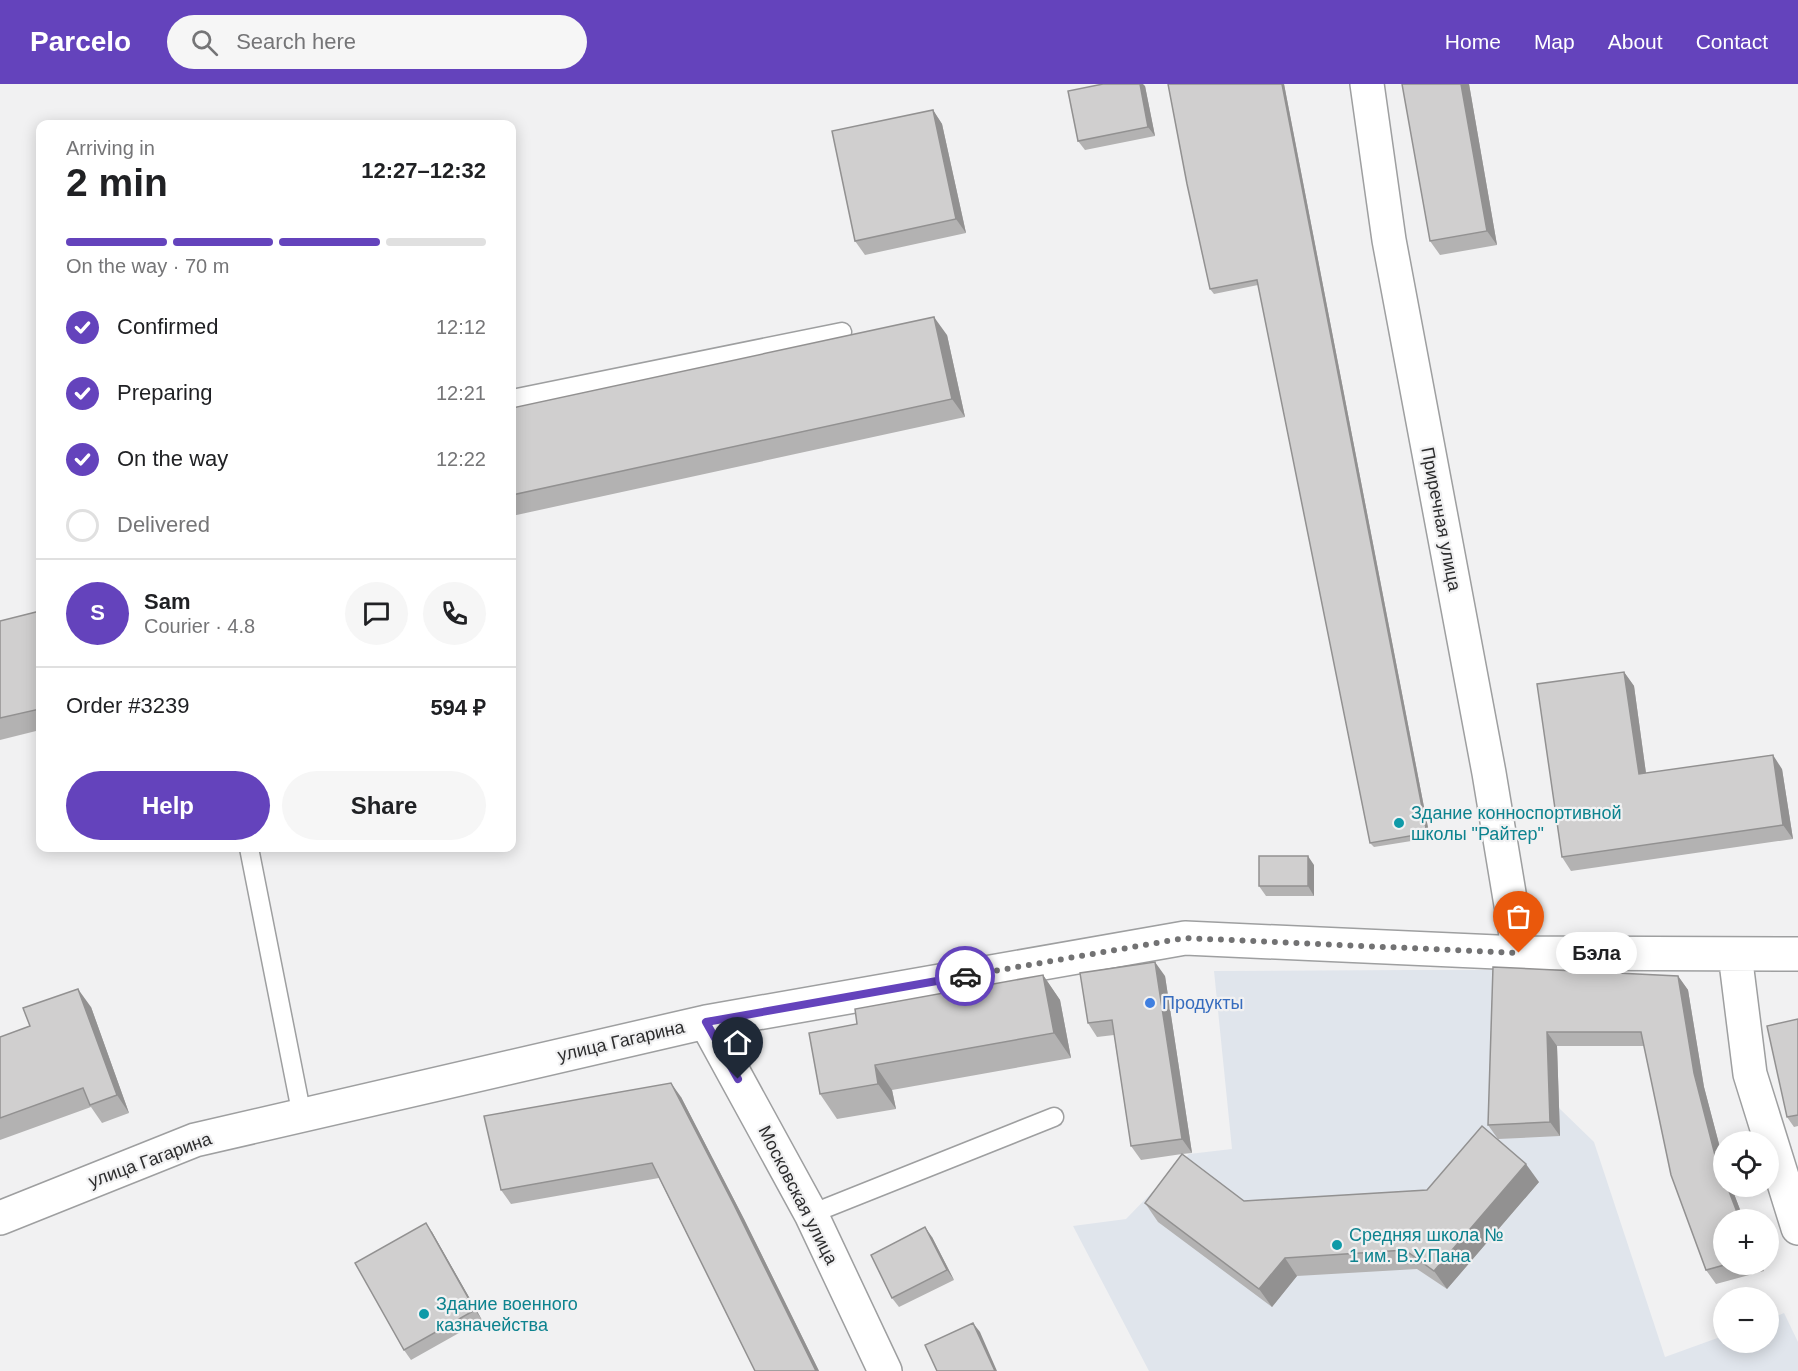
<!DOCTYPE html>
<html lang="en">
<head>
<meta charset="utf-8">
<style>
  :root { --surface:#fff; --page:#f6f6f6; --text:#202124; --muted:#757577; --line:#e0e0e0; --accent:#6443bc }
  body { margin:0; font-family:Helvetica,sans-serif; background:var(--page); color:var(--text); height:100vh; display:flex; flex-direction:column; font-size:22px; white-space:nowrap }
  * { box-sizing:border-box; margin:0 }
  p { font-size:20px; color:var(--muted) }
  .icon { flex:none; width:33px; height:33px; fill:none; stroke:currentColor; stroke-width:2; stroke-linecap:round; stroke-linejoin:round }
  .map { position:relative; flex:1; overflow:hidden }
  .details { position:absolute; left:36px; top:36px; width:480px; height:732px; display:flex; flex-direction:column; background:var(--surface); border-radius:12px; box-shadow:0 3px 15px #0003 }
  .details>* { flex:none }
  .controls { position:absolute; left:1713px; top:1047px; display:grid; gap:12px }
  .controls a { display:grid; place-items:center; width:66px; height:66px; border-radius:50%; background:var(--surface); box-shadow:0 3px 15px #0003; font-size:30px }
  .pin { position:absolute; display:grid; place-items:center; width:51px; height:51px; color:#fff; margin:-62px -26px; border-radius:50% 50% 50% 0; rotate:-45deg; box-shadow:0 0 6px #0007 }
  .pin .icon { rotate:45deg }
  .courier { position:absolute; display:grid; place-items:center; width:60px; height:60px; margin:-30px; border:4px solid #6443bc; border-radius:50%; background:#fff; color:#222; box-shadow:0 2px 8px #0007 }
  .bubble { position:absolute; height:42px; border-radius:21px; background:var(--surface); box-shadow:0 3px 15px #0003; font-size:20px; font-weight:600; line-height:42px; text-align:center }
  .overview em { font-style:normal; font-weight:600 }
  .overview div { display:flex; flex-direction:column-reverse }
  .overview { display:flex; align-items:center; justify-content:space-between; height:102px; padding:0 30px }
  h1 { font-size:39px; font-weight:600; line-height:45px }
  .bar { display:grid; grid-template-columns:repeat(4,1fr); gap:9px 6px; align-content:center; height:72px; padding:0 30px }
  .bar i { height:8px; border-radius:4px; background:var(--line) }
  .bar .active { background:var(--accent) }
  .bar p { grid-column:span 4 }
  .line { display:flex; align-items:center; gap:15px; padding:0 30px; border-top:2px solid var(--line) }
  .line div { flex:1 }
  .round { display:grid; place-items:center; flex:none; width:63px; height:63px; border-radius:32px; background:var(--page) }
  ol { padding:0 30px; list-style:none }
  li { display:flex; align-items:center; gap:18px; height:66px }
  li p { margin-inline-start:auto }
  li .icon { padding:6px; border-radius:50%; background:var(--accent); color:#fff; stroke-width:4 }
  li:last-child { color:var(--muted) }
  li i { width:33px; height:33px; border:3px solid var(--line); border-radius:50% }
  .action { display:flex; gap:12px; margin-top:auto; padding:12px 30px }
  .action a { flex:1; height:69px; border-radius:36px; background:var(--accent); color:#fff; font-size:24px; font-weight:600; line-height:69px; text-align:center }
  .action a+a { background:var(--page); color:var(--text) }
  header { display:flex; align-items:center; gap:36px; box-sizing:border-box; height:84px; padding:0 30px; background:var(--accent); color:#fff }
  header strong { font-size:28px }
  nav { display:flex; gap:33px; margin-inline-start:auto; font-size:21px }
  .search { width:420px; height:54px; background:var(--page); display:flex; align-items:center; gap:15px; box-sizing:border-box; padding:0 21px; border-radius:33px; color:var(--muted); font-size:22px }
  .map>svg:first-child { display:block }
  .built { fill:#e0e5ec }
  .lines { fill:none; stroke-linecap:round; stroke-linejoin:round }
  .lane-casing { stroke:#9e9fa0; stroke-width:21 }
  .street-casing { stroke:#9e9fa0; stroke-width:36 }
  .lane { stroke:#fff; stroke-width:18 }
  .street { stroke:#fff; stroke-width:33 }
  .wall { fill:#b3b2b2 }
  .shaded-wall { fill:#929191 }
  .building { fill:#d0cfcf; stroke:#929191; stroke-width:1.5 }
  .done { stroke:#727273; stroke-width:6; stroke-dasharray:0 10.8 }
  .route { stroke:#6443bc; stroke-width:8 }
  .culture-dot { fill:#0f9aa8; stroke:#f1f1f2; stroke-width:2 }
  .shop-dot { fill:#3f7fe0; stroke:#f1f1f2; stroke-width:2 }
  .labels { text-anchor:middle; stroke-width:4.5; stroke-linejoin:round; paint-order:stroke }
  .street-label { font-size:18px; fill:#2d2d2e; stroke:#f1f1f2 }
  .culture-label { font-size:18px; fill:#0d838f; stroke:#f1f1f2; text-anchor:start }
  .shop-label { font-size:18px; fill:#366cbe; stroke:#f1f1f2; text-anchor:start }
</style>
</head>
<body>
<header>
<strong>Parcelo</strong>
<div class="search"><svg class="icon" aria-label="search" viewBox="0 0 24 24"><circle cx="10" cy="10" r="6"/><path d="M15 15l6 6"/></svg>Search here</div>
<nav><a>Home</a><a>Map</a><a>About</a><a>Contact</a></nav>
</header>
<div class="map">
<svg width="1798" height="1287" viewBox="0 0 1798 1287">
  <rect width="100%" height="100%" fill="#f1f1f2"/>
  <!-- built -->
  <path class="built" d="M1409,886H1509V1024H1559L1594,1058L1665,1273L1723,1252L1724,1258H1768L1769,1235L1784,1229L1798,1258V1287H1149L1073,1142L1126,1135L1189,1070L1232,1065L1214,887Z"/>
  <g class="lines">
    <defs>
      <path id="lane" d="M512,315L842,248
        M249,764L302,1032
        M811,1130L1054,1033"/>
      <path id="street" d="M1367,0L1389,156L1489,689L1519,869
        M1735,870L1750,990L1798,1144
        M706,938L811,1130L885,1287
        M0,1134L195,1056L706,938L1185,854L1519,869L1798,870"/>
    </defs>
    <!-- lane casing -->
    <use href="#lane" class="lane-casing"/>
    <!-- street casing -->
    <use href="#street" class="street-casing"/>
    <!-- lane -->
    <use href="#lane" class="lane"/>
    <!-- street -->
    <use href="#street" class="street"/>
  </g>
  <!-- wall -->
  <path class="wall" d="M1168,0H1284L1430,754L1374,763L1370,759L1258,201L1214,210L1210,205Z
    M1402,0H1469L1497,161L1440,171L1430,157Z
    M1145,2L1155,52L1085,66L1078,57Z
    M933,26L942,40L966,149L865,171L855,157Z
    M947,251L965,333L512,432V324Z
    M40,527V646L0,656V537Z
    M1624,588L1634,602L1646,689L1782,685L1793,755L1571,787L1562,773Z
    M1314,781V812H1266L1259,802Z
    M1493,883L1678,892L1688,906L1704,1003L1724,1079V1102H1731L1744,1136H1724V1180H1762L1764,1187L1716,1200L1706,1186L1644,962H1557L1560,1052L1498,1055L1488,1041Z
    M1043,891L1060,916L1071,974L892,1006L896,1025L837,1035L820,1010L857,940Z
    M1165,892L1192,1069L1182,1070L1244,1117L1427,1106L1539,1098L1447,1205L1417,1185L1297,1192L1272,1223L1158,1138L1145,1119L1182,1070L1141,1076L1131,1062L1114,951L1097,953L1088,939Z
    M91,923L129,1029L102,1039L91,1023L0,1056V953Z
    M1798,935V1042L1794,1043L1787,1033Z
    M681,1013L744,1135L819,1287H755L659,1094L511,1120L501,1106Z
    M432,1148L482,1236L411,1276L404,1266Z
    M932,1153L954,1196L899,1223L892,1214Z"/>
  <!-- shaded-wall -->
  <path class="shaded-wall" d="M1140,0H1143L1145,2L1155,52L1148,43Z
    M1282,0H1284L1430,754L1427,749Z
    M1461,0H1469L1497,161L1487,147Z
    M933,26L942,40L966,149L956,135Z
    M934,233L947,251L965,333L952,315Z
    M1624,588L1634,602L1648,704L1639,690Z
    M1773,671L1782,685L1793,755L1783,741Z
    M1308,772L1314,781V812L1308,802Z
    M1155,878L1165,892L1192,1069L1182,1055Z
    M1043,891L1060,916L1071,974L1054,949Z
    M1678,892L1688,906L1704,1003L1724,1079V1094L1716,1075L1694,989Z
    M78,905L91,923L129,1029L117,1011Z
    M1547,948L1557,962L1560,1052L1550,1038Z
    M875,981L892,1006L896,1025L878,1000Z
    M671,999L681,1013L744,1135L819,1287H816Z
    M1526,1080L1539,1098L1447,1205L1434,1187Z
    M1727,1102H1731L1744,1136H1740Z
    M426,1139L432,1148L482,1236L475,1226Z
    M925,1143L932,1153L954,1196L947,1186Z
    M1285,1174L1297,1192L1272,1223L1259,1205Z
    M973,1239L980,1248L997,1287H995Z"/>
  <!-- building -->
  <path class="building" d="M1103,0H1140L1148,43L1078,57L1068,7Z
    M1168,0H1282L1427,749L1370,759L1257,196L1210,205L1187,100Z
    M1402,0H1461L1487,147L1430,157Z
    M933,26L956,135L855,157L832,47Z
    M934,233L952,315L512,411V324Z
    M40,527V625L0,634V537Z
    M1624,588L1639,690L1773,671L1783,741L1562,773L1537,600Z
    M1259,772H1308V802H1259Z
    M1155,878L1182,1055L1131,1062L1112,936L1088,939L1080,889Z
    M1493,883L1678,892L1694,989L1716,1075L1724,1094V1102H1727L1740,1136H1724V1180H1728L1706,1186L1671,1091L1641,948H1547L1550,1038L1488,1041Z
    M1043,891L1054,949L875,981L878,1000L820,1010L809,949L857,940L855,925Z
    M78,905L117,1011L90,1021L83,1004L0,1034V953L30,942L23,924Z
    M1798,935V1031L1787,1033L1767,942Z
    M671,999L734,1121L816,1287H755L652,1079L501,1106L484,1032Z
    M1482,1042L1526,1080L1434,1187L1405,1166L1285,1174L1259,1205L1145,1119L1182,1070L1244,1117L1427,1106Z
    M426,1139L475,1226L404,1266L355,1179Z
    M925,1143L947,1186L892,1214L871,1171Z
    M973,1239L995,1287H937L925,1261Z"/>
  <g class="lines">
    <!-- done -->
    <path class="done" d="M965,892L1185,854L1519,869"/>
    <!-- route -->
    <path class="route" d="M738,995L706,938L965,892"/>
  </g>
  <!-- markers -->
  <g class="culture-dot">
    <circle cx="1399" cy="739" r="6"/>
    <circle cx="1337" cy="1161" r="6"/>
    <circle cx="424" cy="1230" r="6"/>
  </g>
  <circle class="shop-dot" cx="1150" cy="919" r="6"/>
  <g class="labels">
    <!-- street labels -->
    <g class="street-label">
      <text transform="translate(1441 435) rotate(79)" y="6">Приречная улица</text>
      <text transform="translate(621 957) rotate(-13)" y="6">улица Гагарина</text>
      <text transform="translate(150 1076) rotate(-20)" y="6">улица Гагарина</text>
      <text transform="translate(798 1111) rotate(63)" y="6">Московская улица</text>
    </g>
    <!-- culture labels -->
    <g class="culture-label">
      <text x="1411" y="735">Здание конноспортивной<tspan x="1411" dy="21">школы "Райтер"</tspan></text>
      <text x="1349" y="1157">Средняя школа №<tspan x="1349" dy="21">1 им. В.У.Пана</tspan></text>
      <text x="436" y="1226">Здание военного<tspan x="436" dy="21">казначейства</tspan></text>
    </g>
    <!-- shop labels -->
    <g class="shop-label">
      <text x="1162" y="925">Продукты</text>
    </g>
  </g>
</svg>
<div class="controls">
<a><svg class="icon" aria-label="locate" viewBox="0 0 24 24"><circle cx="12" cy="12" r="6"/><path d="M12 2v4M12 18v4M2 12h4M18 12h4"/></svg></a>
<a>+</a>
<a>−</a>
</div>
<div class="pin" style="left:1519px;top:869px;background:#ea580c"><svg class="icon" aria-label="bag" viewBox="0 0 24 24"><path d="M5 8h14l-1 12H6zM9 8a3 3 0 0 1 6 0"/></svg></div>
<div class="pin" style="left:738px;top:995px;background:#1f2937"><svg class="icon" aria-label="home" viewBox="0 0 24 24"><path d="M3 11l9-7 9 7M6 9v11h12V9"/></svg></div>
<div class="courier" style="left:965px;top:892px"><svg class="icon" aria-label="car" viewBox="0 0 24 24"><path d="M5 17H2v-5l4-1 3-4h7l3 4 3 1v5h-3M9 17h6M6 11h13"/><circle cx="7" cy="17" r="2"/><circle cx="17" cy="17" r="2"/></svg></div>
<div class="bubble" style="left:1556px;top:848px;width:81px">Бэла</div>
<section class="details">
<div class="overview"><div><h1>2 min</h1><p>Arriving in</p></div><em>12:27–12:32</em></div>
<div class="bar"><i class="active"></i><i class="active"></i><i class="active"></i><i></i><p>On the way · 70 m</p></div>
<ol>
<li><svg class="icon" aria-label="check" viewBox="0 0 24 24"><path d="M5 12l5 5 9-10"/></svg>Confirmed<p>12:12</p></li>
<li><svg class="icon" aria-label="check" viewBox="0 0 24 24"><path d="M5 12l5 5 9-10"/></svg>Preparing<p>12:21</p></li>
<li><svg class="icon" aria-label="check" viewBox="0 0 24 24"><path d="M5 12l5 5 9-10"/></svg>On the way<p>12:22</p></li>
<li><i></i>Delivered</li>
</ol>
<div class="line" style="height:108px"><b class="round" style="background:var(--accent);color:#fff">S</b><div><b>Sam</b><p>Courier · 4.8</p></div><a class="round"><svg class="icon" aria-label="chat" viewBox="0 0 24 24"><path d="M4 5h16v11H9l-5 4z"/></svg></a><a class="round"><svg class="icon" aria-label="phone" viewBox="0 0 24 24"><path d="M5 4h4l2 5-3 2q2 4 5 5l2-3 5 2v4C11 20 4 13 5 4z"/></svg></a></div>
<div class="line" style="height:78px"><div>Order #3239</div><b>594 ₽</b></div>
<div class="action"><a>Help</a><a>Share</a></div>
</section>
</div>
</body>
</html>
